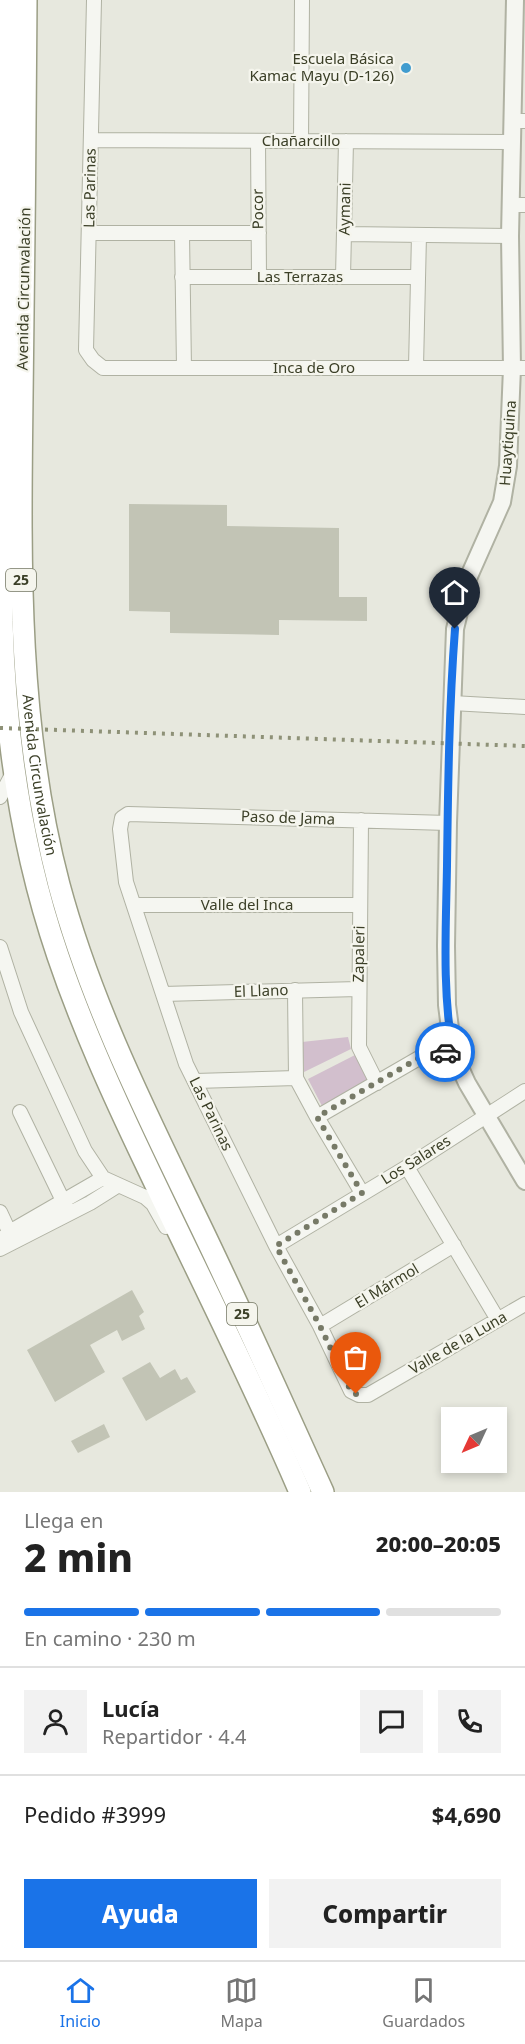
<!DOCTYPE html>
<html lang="es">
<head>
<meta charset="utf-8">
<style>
  :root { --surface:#fff; --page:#f2f2f2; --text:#222; --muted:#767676; --line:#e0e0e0; --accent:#1a73e8 }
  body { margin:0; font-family:"Noto Sans",sans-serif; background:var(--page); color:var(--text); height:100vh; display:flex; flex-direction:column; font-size:22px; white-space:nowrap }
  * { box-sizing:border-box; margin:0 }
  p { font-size:20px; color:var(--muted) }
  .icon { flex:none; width:33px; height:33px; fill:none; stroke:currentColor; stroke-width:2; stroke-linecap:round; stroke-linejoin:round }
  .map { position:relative; height:1492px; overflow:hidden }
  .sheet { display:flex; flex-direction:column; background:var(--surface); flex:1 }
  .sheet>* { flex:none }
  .needle { width:39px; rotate:226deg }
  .fabs { position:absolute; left:441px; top:1407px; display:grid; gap:12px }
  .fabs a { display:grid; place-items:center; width:66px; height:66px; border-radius:0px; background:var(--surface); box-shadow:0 3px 9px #0003; font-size:30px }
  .pin { position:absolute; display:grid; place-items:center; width:51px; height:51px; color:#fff; margin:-62px -26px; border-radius:50% 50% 50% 0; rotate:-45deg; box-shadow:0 0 6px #0007 }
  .pin .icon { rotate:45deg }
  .courier { position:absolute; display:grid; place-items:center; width:60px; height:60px; margin:-30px; border:4px solid #1a73e8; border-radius:50%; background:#fff; color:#222; box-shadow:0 2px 8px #0007 }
  .head em { font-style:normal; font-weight:800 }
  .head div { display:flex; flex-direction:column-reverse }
  .head { display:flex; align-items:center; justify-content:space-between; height:102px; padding:0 24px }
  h1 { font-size:39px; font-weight:800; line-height:45px }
  .bar { display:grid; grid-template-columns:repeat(4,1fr); gap:9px 6px; align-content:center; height:72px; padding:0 24px }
  .bar i { height:8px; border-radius:4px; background:var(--line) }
  .bar .on { background:var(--accent) }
  .bar p { grid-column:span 4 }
  .line { display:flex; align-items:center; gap:15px; padding:0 24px; border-top:2px solid var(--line) }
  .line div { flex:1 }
  .round { display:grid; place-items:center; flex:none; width:63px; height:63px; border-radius:0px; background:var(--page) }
  .cta { display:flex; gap:12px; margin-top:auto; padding:12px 24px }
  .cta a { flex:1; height:69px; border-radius:0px; background:var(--accent); color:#fff; font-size:24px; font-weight:800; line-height:69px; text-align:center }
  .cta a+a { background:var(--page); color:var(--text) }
  .menu { display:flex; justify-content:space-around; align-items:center; height:84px; border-top:2px solid var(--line); background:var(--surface); font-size:16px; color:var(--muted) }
  .menu a { display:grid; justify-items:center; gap:3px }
  .menu .on { color:var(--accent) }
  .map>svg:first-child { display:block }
  .green { fill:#d2bfcd }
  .building { fill:#c2c4b5 }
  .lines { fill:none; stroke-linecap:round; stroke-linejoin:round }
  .minor-casing { stroke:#b0b2a3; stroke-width:16 }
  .tertiary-casing { stroke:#b0b2a3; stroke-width:20 }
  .trunk-casing { stroke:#9b9e85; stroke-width:24 }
  .minor { stroke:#f5f6f1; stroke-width:14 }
  .tertiary { stroke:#f5f6f1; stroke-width:16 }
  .trunk { stroke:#fff; stroke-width:21 }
  .rail { stroke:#8e9177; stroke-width:4; stroke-dasharray:3 6; stroke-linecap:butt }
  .done { stroke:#777a67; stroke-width:6; stroke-dasharray:0 10.8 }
  .route { stroke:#1a73e8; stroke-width:8 }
  .poi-dot { fill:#419ccf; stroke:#f5f5ed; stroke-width:2 }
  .labels { text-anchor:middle; stroke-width:4.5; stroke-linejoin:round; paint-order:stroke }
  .shield { fill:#f5f5ed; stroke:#737662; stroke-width:1.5 }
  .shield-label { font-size:14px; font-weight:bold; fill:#3b3f27 }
  .poi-label { font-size:15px; fill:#3b3f27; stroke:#f5f5ed; text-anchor:end }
  .street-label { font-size:15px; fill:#3b3f27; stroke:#f5f5ed }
</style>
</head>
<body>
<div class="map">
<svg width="525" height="1492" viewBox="0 0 525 1492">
  <rect width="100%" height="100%" fill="#e7e8de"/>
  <!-- green -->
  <path class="green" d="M348,1037L351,1049L304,1072L302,1042Z
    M355,1055L369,1081L322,1106L308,1079Z"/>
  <!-- building -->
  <path class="building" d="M129,504L227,505V526L339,528V597H367V621L279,620V635L170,633V612L129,611Z
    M132,1290L144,1312L139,1316L145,1329L122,1341L117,1330L90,1345L105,1372L55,1402L27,1350Z
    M150,1362L160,1378L175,1369L181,1380L187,1377L196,1392L146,1421L122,1378Z
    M104,1424L110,1437L78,1453L71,1441Z"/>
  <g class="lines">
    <defs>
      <path id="minor" d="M94,0L86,350L93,360L103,368H525
        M513,121H525
        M91,140L512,142
        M258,141L259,277
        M301,141L302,0
        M511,205H525
        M89,233H259
        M182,234L184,368
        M344,234L510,236
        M182,277H418
        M343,277L346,141
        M416,367L419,235
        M452,703L525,707
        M0,797L14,771
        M361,820L359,1047L377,1083
        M448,823L128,814L122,818L120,829L126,882L186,1064L276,1246L320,1326L351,1391L359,1395H368L525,1304
        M134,905H360
        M0,947L21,1012L85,1151L103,1178L145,1197L153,1204L166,1227
        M295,990L296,1078L317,1117L362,1193
        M163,994L358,989
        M195,1081L296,1078
        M20,1112L66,1207
        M317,1117L426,1054L453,1052
        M407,1167L498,1320
        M0,1212L13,1240
        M0,1240L18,1227L103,1178
        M276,1246L407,1167L525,1091
        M0,1249L90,1203L117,1186
        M320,1326L454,1245"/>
      <path id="tertiary" d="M515,0L510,236L512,368L508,466L502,502L466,583L455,629L448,823L446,946L447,1005L453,1052L467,1083L525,1181"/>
      <g id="trunk">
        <path d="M6,0L2,621C5,735 21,848 58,956C82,1027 113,1095 145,1162C197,1272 252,1380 300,1492"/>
        <path id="s1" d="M26,0C25,132 24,265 22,397C20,561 17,726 59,885C91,1004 146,1113 199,1223C242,1312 282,1402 323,1492"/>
      </g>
    </defs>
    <!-- minor casing -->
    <use href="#minor" class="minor-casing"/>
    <!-- tertiary casing -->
    <use href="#tertiary" class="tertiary-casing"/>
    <!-- trunk casing -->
    <use href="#trunk" class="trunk-casing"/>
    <!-- minor -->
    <use href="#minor" class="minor"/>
    <!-- tertiary -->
    <use href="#tertiary" class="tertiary"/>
    <!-- trunk -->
    <use href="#trunk" class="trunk"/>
    <!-- rail -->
    <path class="rail" d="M0,728L525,746"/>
  </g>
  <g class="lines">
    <!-- done -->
    <path class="done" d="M356,1394L351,1391L320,1326L276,1246L362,1193L317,1117L426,1054L445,1052"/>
    <!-- route -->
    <path class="route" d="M445,1052H453C442,991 446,928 447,866C448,787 449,708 455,629"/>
  </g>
  <!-- markers -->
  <circle class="poi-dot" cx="406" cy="68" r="6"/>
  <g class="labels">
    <!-- shield labels -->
    <g class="shield">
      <rect x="6" y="569" width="30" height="22" rx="4.5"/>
      <rect x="227" y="1303" width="30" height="22" rx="4.5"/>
    </g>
    <g class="shield-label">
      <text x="21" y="585">25</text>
      <text x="242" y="1319">25</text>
    </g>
    <!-- poi labels -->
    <g class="poi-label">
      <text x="394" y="64">Escuela Básica<tspan x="394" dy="17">Kamac Mayu (D-126)</tspan></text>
    </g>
    <!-- street labels -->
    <g class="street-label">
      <text x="301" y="146">Chañarcillo</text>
      <text transform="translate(90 188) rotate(-89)" y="5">Las Parinas</text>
      <text transform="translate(258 209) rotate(-91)" y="5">Pocor</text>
      <text transform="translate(345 209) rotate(-89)" y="5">Aymani</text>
      <text x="300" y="282">Las Terrazas</text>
      <text transform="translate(24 289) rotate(-89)" y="5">Avenida Circunvalación</text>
      <text x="314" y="373">Inca de Oro</text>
      <text transform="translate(508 443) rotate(-86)" y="5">Huaytiquina</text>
      <text dy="5" stroke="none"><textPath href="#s1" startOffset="776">Avenida Circunvalación</textPath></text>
      <text transform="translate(288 818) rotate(2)" y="5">Paso de Jama</text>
      <text x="247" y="910">Valle del Inca</text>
      <text transform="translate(359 954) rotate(-89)" y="5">Zapaleri</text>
      <text transform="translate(261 991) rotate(-2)" y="5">El Llano</text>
      <text transform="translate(211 1114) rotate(64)" y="5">Las Parinas</text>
      <text transform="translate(416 1160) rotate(-32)" y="5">Los Salares</text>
      <text transform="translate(387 1286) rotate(-31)" y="5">El Mármol</text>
      <text transform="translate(458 1343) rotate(-30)" y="5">Valle de la Luna</text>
    </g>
  </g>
</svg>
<div class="fabs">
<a><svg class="needle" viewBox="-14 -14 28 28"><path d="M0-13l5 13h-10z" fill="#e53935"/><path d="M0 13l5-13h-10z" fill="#767676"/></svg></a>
</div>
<div class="pin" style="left:356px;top:1394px;background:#ea580c"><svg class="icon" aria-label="bag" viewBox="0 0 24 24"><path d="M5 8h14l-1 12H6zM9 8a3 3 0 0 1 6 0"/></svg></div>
<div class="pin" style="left:455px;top:629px;background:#1f2937"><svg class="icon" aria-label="home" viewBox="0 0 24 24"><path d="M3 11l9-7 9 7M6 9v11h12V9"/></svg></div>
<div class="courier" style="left:445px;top:1052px"><svg class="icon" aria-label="car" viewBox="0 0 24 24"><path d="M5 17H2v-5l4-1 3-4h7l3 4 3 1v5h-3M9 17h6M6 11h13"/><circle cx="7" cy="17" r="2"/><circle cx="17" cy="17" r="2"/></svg></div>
</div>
<section class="sheet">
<div class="head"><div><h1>2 min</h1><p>Llega en</p></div><em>20:00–20:05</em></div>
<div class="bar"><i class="on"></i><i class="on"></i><i class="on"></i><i></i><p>En camino · 230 m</p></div>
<div class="line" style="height:108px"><a class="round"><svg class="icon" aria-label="person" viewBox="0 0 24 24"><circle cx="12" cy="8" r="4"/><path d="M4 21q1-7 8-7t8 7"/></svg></a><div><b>Lucía</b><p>Repartidor · 4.4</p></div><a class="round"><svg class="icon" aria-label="chat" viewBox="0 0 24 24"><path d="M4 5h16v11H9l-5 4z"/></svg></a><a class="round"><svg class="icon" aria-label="phone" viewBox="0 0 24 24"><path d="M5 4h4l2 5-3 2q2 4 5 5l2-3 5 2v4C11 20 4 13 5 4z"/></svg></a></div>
<div class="line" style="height:78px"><div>Pedido #3999</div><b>$4,690</b></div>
<div class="cta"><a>Ayuda</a><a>Compartir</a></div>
</section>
<nav class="menu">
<a class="on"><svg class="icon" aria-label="home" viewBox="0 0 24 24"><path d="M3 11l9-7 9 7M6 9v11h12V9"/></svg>Inicio</a>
<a><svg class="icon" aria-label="map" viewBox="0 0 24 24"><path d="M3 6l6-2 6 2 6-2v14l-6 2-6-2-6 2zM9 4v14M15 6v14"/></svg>Mapa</a>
<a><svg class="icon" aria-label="saved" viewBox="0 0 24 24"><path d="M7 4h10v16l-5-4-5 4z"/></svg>Guardados</a>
</nav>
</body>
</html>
